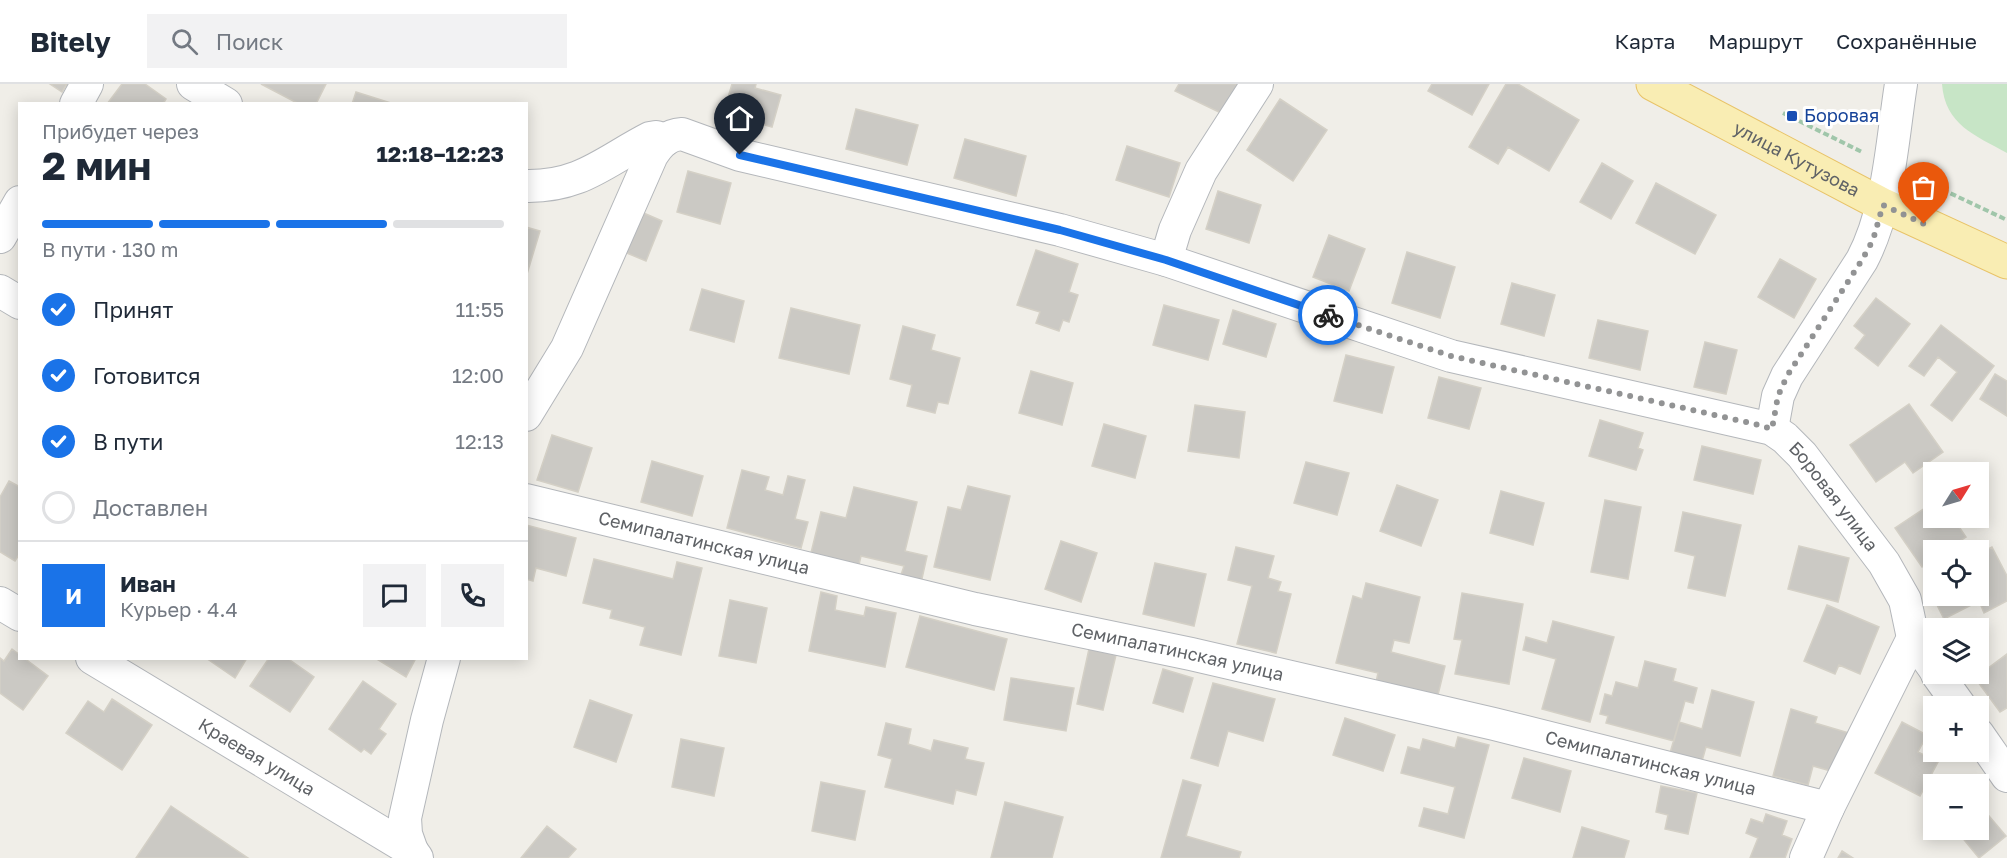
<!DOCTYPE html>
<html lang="ru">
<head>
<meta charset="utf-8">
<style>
  :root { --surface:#fff; --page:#f2f2f3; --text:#1f2937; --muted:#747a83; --line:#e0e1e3; --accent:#1a73e8 }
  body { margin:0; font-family:"Golos Text",sans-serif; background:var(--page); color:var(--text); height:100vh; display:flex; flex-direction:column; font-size:22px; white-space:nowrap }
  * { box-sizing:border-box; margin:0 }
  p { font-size:20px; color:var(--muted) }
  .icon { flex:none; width:33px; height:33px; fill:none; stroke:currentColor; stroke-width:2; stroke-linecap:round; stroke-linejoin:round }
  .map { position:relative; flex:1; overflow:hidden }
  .details { position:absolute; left:18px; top:18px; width:510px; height:558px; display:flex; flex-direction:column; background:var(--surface); border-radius:0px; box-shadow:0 3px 15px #0003 }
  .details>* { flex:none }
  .needle { width:39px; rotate:53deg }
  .controls { position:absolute; left:1923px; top:378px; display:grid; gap:12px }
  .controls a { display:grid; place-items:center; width:66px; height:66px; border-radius:0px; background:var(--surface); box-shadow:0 3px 15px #0003; font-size:30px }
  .pin { position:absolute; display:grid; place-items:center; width:51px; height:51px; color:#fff; margin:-62px -26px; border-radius:50% 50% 50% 0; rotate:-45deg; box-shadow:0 0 6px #0007 }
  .pin .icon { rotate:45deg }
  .courier { position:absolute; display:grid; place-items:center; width:60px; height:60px; margin:-30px; border:4px solid #1a73e8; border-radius:50%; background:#fff; color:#222; box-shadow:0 2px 8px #0007 }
  .headline em { font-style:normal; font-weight:700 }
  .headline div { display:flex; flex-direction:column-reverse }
  .headline { display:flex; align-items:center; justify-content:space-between; height:102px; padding:0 24px }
  h1 { font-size:39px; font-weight:700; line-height:45px }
  .bar { display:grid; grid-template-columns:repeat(4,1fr); gap:9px 6px; align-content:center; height:72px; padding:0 24px }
  .bar i { height:8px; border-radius:4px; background:var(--line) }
  .bar .current { background:var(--accent) }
  .bar p { grid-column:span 4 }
  .line { display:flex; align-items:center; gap:15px; padding:0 24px; border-top:2px solid var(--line) }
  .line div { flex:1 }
  .round { display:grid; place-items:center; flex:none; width:63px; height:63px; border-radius:0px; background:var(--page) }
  ol { padding:0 24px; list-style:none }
  li { display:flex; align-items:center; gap:18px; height:66px }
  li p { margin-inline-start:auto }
  li .icon { padding:6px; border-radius:50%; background:var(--accent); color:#fff; stroke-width:4 }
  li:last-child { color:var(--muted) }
  li i { width:33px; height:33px; border:3px solid var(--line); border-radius:50% }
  header { display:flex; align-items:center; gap:36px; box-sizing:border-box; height:84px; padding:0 30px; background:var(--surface); border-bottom:2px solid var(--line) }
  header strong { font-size:28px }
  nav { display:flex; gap:33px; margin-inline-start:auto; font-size:21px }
  .search { width:420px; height:54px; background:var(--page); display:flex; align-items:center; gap:15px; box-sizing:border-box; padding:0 21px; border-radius:0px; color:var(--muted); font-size:22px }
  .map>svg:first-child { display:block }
  .green { fill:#c7e5c6 }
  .building { fill:#cbc9c4; stroke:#d4d0c6; stroke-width:1.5 }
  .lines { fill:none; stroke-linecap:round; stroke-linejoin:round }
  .minor-casing { stroke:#b4b7bb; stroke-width:34 }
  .major-casing { stroke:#e8c368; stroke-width:35 }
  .path { stroke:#a0c6aa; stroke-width:4; stroke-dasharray:6 3; stroke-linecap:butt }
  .minor { stroke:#fff; stroke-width:32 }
  .major { stroke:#f9edb3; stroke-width:33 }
  .done { stroke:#929394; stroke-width:6; stroke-dasharray:0 10.8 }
  .route { stroke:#1a73e8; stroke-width:8 }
  .transit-dot { fill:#1a4fb4; stroke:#fff; stroke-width:2 }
  .labels { text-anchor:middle; stroke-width:6; stroke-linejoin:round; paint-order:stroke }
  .transit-label { font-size:18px; fill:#164399; stroke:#fff; text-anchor:start }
  .street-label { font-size:18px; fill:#5f6266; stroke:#fff }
</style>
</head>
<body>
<header>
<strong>Bitely</strong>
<div class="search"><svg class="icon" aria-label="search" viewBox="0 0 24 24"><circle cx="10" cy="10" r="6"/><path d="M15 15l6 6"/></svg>Поиск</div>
<nav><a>Карта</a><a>Маршрут</a><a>Сохранённые</a></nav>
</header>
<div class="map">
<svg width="2007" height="774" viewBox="0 0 2007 774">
  <rect width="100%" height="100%" fill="#f0eee8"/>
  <!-- green -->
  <path class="green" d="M1942,0H2007V69C1975,51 1945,41 1942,0Z"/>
  <!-- building -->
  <path class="building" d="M50,0H67L62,8Z
    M122,0H145L166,15L163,20H107Z
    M261,0H326L316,20H299Z
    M732,0H756L755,4L781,11L772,43L723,30Z
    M1179,0H1237L1223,30L1175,7Z
    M1432,0H1489L1472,31L1428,7Z
    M1506,0H1518L1579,36L1549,87L1508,63L1498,80L1469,63Z
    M356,8L394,20H352Z
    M1280,15L1327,46L1293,97L1247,66Z
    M856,25L918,41L907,81L846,65Z
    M965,55L1026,72L1016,112L954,94Z
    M1127,62L1180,79L1169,113L1116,96Z
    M1602,79L1633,97L1611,135L1580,118Z
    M688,87L731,99L720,140L677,128Z
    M1656,99L1716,131L1695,170L1636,139Z
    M1218,107L1261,121L1249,159L1206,145Z
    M639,127L662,137L646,177L622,167Z
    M526,143L540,147L527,190L526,189Z
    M1329,151L1365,165L1349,207L1313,193Z
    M1036,166L1078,180L1069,208L1078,211L1069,238L1063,236L1059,247L1036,239L1040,228L1017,221Z
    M1407,168L1455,183L1440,234L1392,219Z
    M1780,175L1816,195L1794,234L1758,213Z
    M1512,199L1555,211L1544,252L1501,240Z
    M702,205L744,217L734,258L690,246Z
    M1876,214L1910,240L1878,282L1855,264L1865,251L1854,242Z
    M1164,221L1219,236L1208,276L1153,261Z
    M791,224L860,241L849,290L779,274Z
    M1233,226L1276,240L1266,273L1223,260Z
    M1598,236L1648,247L1640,286L1589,274Z
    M1941,241L1994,282L1952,337L1931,321L1957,288L1938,273L1924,292L1909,282Z
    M903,242L935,251L931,266L960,274L948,320L938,318L935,329L907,322L912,301L890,295Z
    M1705,258L1737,266L1726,310L1694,303Z
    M1346,271L1394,283L1382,329L1334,317Z
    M1031,287L1073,299L1062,341L1019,329Z
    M1995,290L2007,297V332L1980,315Z
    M1439,293L1481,304L1469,345L1428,334Z
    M1909,320L1943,368L1913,389L1905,378L1876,398L1850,361Z
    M1195,321L1245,328L1239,374L1188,367Z
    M1600,336L1643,349L1638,364L1643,366L1636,386L1589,372Z
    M1104,340L1146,352L1135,394L1092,382Z
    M552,351L592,364L578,408L537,396Z
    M1702,362L1761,376L1753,410L1694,396Z
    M652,377L703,392L692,432L641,418Z
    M1306,378L1349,389L1337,431L1294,419Z
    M742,386L769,393L765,406L783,411L788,392L805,396L795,435L808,438L801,464L727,444Z
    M9,397L20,403V469L15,477L0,468V413Z
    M1397,401L1438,416L1421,462L1380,447Z
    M968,402L1010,412L990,496L934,483L948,423L961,426Z
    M854,403L917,418L905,467L927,472L921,499L900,494L904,482L861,472L858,485L810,473L821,428L846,434Z
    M1501,407L1544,419L1533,461L1490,449Z
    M1605,416L1641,423L1628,495L1591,488Z
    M1934,418V434H1953L1966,453L1946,466H1934V475L1922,483L1895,444Z
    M1683,428L1741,441L1725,512L1688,504L1695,472L1675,467Z
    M526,441L576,454L566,492L536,484L533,497L526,495Z
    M1061,457L1097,469L1081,518L1045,505Z
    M1799,462L1849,474L1838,518L1788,505Z
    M1236,463L1274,472L1268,494L1281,498L1278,507L1291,510L1276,569L1237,560L1252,502L1228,496Z
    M1992,463L2007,492V517L1984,529L1979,517L1944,535L1925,497L1934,493V512H1978V470Z
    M594,475L673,495L677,478L702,484L681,571L640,561L645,543L610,534L612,526L583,519Z
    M1155,479L1206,490L1194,542L1143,530Z
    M1366,499L1420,513L1409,559L1394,556L1391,568L1445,582L1436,619L1375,603L1378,589L1336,579L1353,512L1362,515Z
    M821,508L837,512L835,526L864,532L866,523L896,529L885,583L809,567Z
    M1462,509L1523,520L1509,600L1455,590L1462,556L1454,555Z
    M730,516L767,524L756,579L719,572Z
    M1827,521L1879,543L1860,590L1839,581L1835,590L1804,577Z
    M920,532L1007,555L994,606L906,583Z
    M1553,537L1614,553L1590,638L1542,625L1556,575L1523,566L1526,553L1547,559Z
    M12,565L20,571V574H24L48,592L23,626L0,609V574L4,577Z
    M1089,565L1116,571L1103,626L1077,620Z
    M2007,570V624L2000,628L1975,594Z
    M206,574H247L235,594Z
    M269,574H287L314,593L290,628L250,602Z
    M375,574H416L406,593Z
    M1645,577L1676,585L1673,597L1697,604L1693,619L1685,617L1674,657L1606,639L1608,632L1600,630L1605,610L1612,612L1616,598L1638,604Z
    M1163,585L1193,594L1183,628L1153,619Z
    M1011,594L1074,604L1066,647L1004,636Z
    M363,597L396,620L379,645L386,650L371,670L364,665L361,668L329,645Z
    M1213,599L1275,615L1263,657L1228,647L1218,682L1191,674Z
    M1712,606L1754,618L1740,672L1706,663L1702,677L1670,669L1679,638L1702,645Z
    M112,615L152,641L122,686L66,649L88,617L104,628Z
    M590,616L632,631L616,678L574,663Z
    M1791,625L1817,633L1815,639L1849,649L1838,689L1813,682L1808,701L1773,692Z
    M1345,634L1395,651L1383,687L1333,671Z
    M1902,638L1927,651L1918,668L1938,678L1920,712L1875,689Z
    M886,639L911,645L908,660L931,667L934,656L968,664L965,675L984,679L976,711L956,706L953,720L885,703L892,675L878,671Z
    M1458,653L1489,661L1464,754L1419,742L1424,724L1448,730L1455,703L1401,689L1408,663L1420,666L1423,655L1455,664Z
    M681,655L724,664L714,712L672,703Z
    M1524,674L1571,687L1560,728L1512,714Z
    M1183,696L1201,701L1186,752L1241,768L1239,774H1161Z
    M821,698L865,707L855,756L812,747Z
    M1661,702L1697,709L1688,750L1665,745L1668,731L1656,728Z
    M1005,718L1063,733L1052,774H991Z
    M1978,719L2006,752L1979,774L1956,746H1978Z
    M171,722L248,774H136Z
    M1766,730L1787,737L1782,751L1792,755L1785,774H1750L1758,754L1746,749L1751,735L1763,739Z
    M547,742L576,765L568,774H521Z
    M1582,743L1629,757L1624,774H1573Z
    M1842,767L1853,774H1838Z"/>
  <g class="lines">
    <defs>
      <g id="minor">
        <path d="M193,0L226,20"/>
        <path d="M76,20L87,0"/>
        <path d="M526,102C581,103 605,77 650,54L656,53L665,56"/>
        <path d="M0,153L20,118"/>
        <path d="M1166,176L1175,146L1201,87L1257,0"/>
        <path d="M0,207L20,219"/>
        <path id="s1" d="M526,331L567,264L652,71C660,59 667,51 682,50L740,71L1060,146L1166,176L1451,272L1772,345L1785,354L1802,371L1884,479L1905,516L1913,554L1934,584"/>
        <path d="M1772,345L1778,312L1787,292L1862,176C1889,125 1892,57 1901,0"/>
        <path id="s2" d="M526,416L975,525L1191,570L1494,640L1828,724"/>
        <path d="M0,519L20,531"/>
        <path id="s3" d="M92,574L412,767L417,774"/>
        <path d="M1937,590L1960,622"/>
        <path d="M1978,650L2007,692"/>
        <path d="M412,767L406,750L405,734L427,636L444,574"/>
        <path d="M1806,774L1828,724L1913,554"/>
      </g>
      <g id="major">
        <path id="s4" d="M1653,0L1883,121L2007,178"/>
      </g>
    </defs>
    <!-- minor casing -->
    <use href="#minor" class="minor-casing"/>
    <!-- major casing -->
    <use href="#major" class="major-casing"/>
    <!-- path -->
    <path class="path" d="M1783,29L1862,68
      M1918,94L2007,136"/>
    <!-- minor -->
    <use href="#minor" class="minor"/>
    <!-- major -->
    <use href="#major" class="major"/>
  </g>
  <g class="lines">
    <!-- done -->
    <path class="done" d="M1328,231L1451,272L1755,340L1772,345L1778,312L1787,292L1862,176L1873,156L1883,121L1924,140"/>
    <!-- route -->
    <path class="route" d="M740,71L1060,146L1166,176L1328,231"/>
  </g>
  <!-- markers -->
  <rect class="transit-dot" x="1786" y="26" width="12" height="12" rx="3"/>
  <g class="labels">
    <!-- transit labels -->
    <g class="transit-label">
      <text x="1804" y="38">Боровая</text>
    </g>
    <!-- street labels -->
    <g class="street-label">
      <text dy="6" stroke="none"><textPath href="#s4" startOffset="162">улица Кутузова</textPath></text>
      <text dy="6" stroke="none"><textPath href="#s1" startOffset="1550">Боровая улица</textPath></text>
      <text dy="6" stroke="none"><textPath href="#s2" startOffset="183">Семипалатинская улица</textPath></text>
      <text dy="6" stroke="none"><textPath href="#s2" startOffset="669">Семипалатинская улица</textPath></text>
      <text dy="6" stroke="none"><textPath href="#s3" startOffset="192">Краевая улица</textPath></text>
      <text dy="6" stroke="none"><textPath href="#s2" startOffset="1155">Семипалатинская улица</textPath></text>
    </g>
  </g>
</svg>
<div class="controls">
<a><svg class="needle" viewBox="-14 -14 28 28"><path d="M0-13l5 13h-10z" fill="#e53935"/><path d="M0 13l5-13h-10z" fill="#747a83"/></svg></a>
<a><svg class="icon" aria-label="locate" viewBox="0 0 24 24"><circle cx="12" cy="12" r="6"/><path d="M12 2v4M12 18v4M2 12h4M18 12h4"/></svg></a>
<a><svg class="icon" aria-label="layers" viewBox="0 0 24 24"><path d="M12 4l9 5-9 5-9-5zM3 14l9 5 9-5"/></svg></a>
<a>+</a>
<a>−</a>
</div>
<div class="pin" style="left:1924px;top:140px;background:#ea580c"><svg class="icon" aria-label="bag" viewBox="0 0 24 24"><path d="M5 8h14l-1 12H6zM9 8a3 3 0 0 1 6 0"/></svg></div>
<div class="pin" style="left:740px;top:71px;background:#1f2937"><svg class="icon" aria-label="home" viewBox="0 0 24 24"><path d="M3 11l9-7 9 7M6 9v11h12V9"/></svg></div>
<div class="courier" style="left:1328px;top:231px"><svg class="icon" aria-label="bike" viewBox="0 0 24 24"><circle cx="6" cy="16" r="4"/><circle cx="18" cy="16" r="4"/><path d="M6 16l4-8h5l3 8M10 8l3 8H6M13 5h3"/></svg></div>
<section class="details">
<div class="headline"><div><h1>2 мин</h1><p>Прибудет через</p></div><em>12:18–12:23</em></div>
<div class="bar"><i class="current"></i><i class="current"></i><i class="current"></i><i></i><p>В пути · 130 m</p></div>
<ol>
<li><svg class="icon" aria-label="check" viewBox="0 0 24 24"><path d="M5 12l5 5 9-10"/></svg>Принят<p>11:55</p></li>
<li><svg class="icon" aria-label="check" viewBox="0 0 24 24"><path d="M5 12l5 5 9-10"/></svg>Готовится<p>12:00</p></li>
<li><svg class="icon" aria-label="check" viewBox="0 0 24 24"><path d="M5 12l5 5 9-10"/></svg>В пути<p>12:13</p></li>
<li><i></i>Доставлен</li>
</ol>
<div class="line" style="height:108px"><b class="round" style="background:var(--accent);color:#fff">И</b><div><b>Иван</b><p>Курьер · 4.4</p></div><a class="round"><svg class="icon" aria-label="chat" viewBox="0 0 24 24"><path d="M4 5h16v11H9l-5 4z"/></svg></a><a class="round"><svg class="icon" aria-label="phone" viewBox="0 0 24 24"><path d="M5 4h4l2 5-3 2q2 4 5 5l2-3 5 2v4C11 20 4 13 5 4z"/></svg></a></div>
</section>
</div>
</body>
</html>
